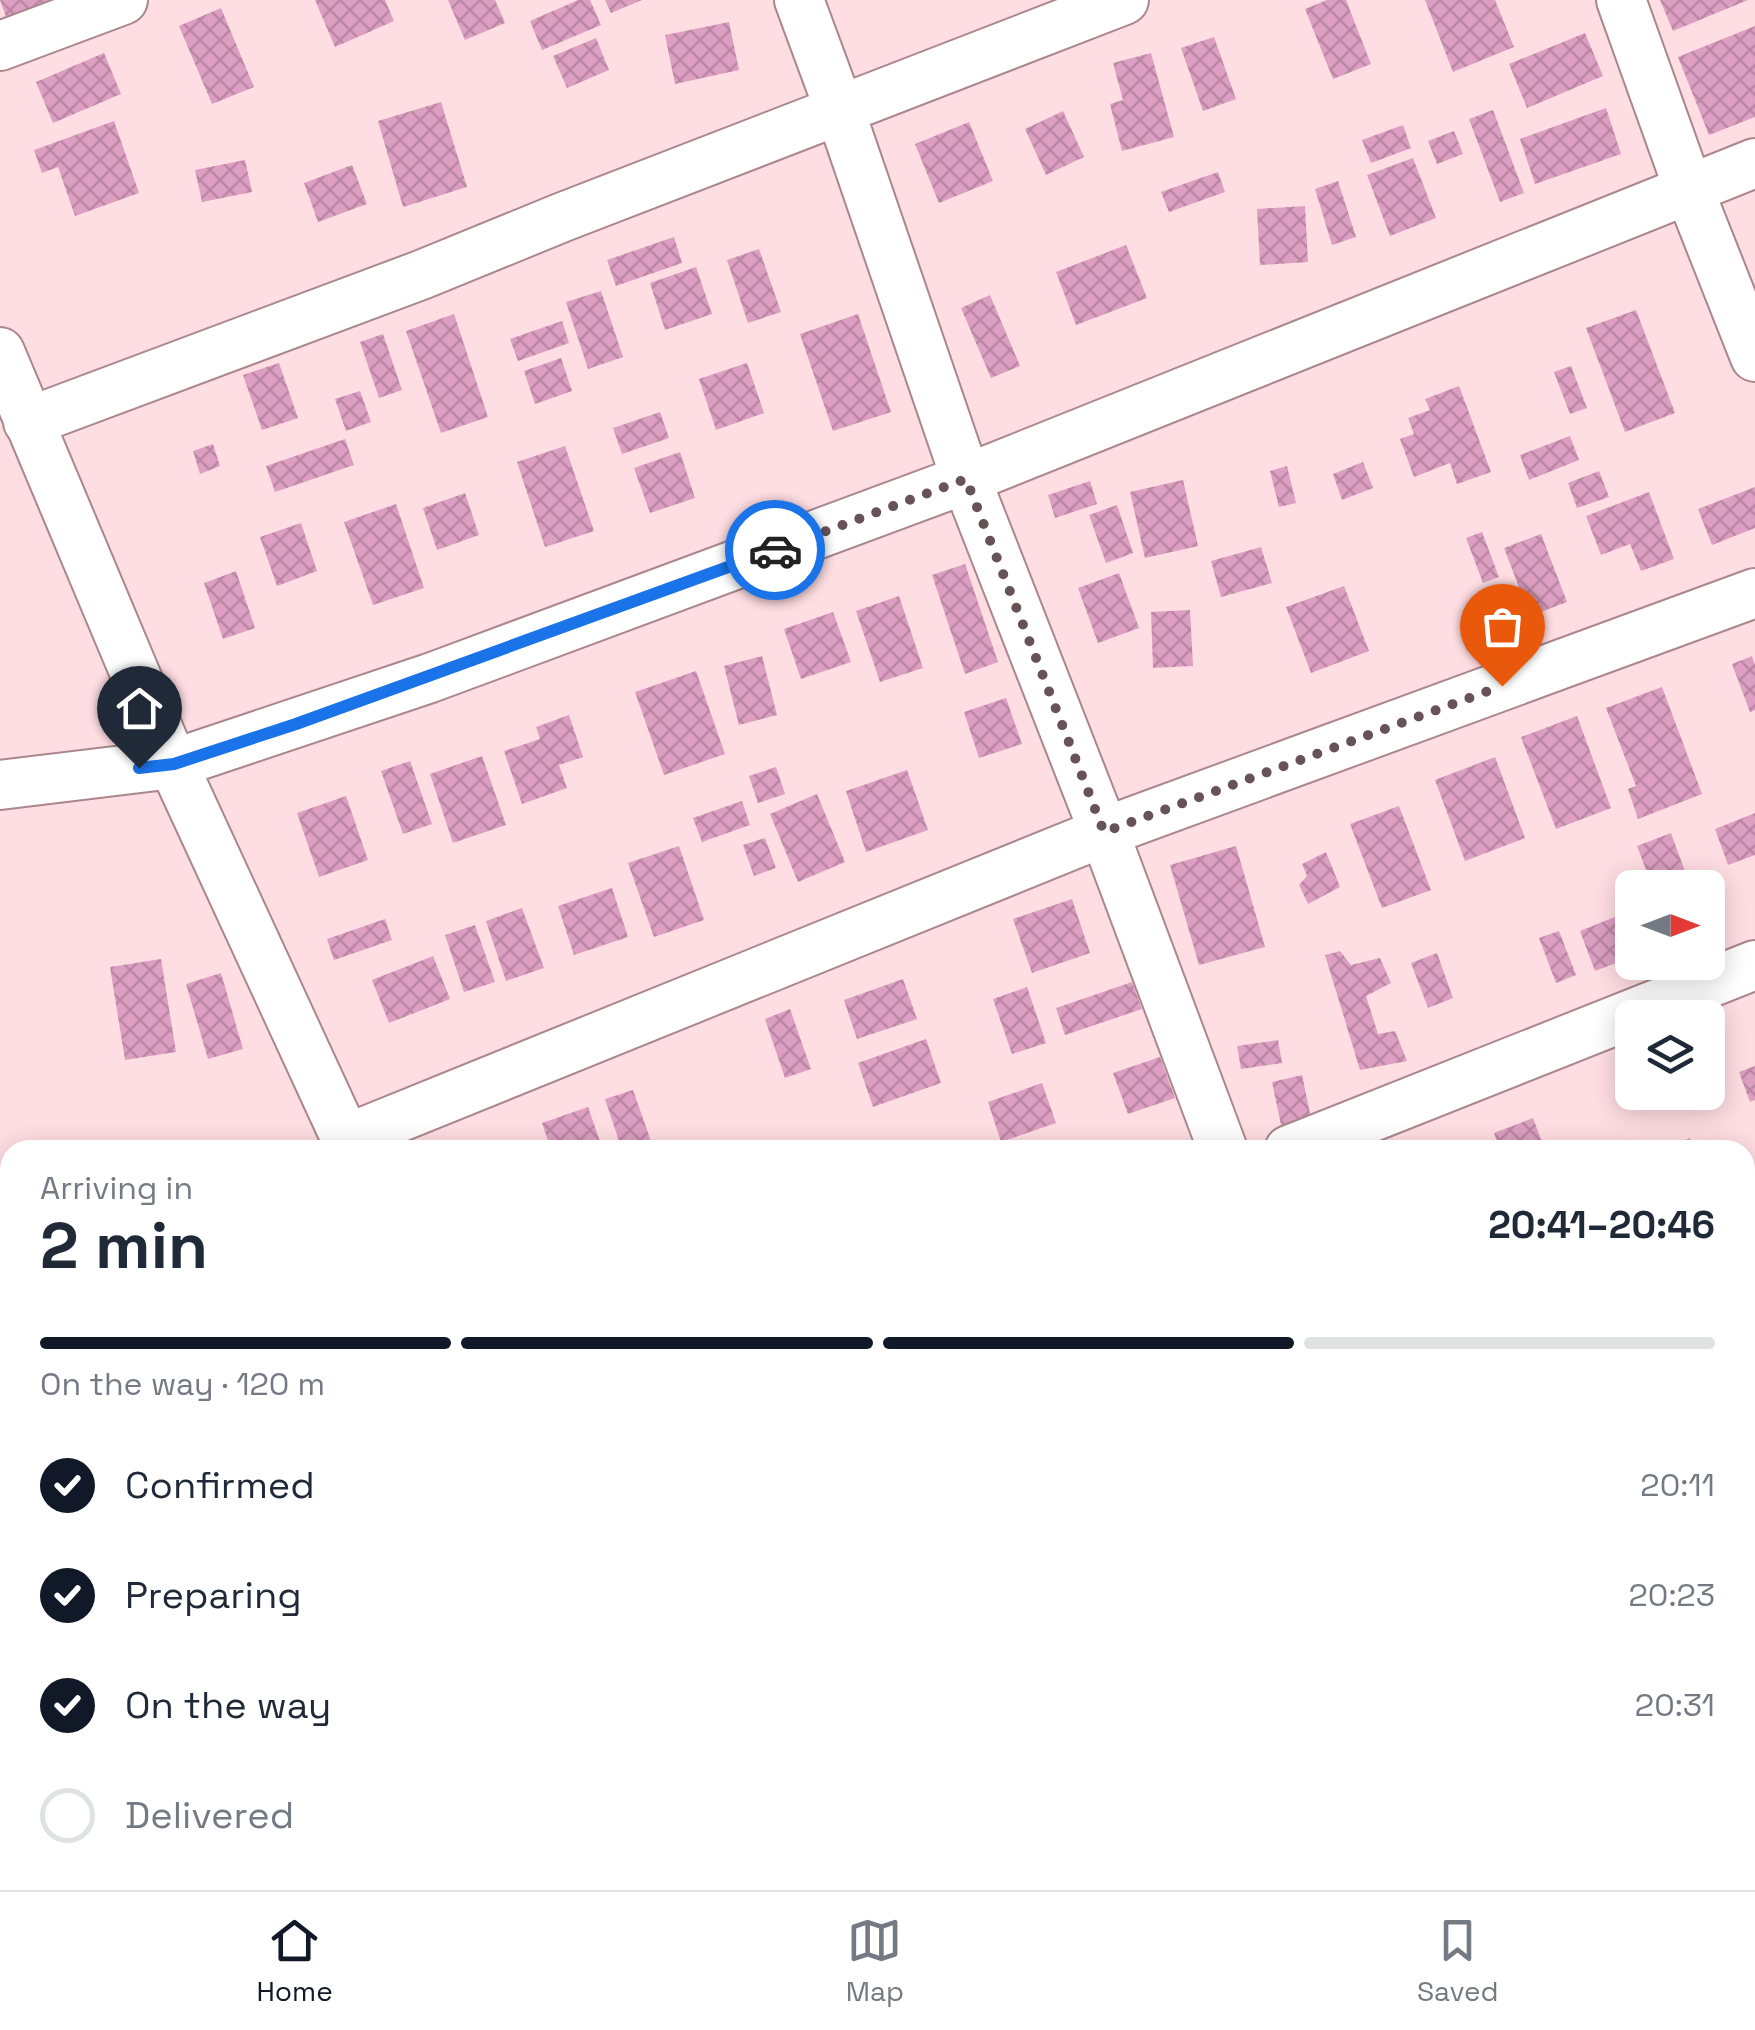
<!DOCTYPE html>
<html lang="en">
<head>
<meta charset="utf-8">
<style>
  :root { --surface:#fff; --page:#f2f2f3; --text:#1f2937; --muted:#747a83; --line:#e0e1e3; --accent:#111827 }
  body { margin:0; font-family:"Space Grotesk",sans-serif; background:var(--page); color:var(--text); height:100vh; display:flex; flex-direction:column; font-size:38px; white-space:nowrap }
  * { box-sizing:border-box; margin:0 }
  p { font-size:32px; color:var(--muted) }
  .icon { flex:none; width:55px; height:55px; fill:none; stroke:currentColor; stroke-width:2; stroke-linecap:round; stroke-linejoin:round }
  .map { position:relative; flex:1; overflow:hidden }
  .drawer { position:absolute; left:0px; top:1140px; width:1755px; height:750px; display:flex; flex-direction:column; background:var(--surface); border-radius:30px 30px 0 0; box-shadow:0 5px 25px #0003 }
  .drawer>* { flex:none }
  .needle { width:65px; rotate:90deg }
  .controls { position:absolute; left:1615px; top:870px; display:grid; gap:20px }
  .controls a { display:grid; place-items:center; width:110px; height:110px; border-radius:15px; background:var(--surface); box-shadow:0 5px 25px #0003; font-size:50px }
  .pin { position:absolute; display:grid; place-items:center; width:85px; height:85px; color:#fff; margin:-102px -42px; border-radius:50% 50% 50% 0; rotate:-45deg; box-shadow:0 0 10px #0007 }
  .pin .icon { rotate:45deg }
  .courier { position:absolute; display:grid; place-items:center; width:100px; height:100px; margin:-50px; border:8px solid #1a73e8; border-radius:50%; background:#fff; color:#222; box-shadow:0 2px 12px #0007 }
  .summary em { font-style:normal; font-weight:700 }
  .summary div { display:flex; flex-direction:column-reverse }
  .summary { display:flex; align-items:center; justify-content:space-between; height:170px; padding:0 40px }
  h1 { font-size:65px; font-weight:700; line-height:75px }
  .bar { display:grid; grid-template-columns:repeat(4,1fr); gap:15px 10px; align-content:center; height:120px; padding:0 40px }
  .bar i { height:12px; border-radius:8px; background:var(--line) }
  .bar .current { background:var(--accent) }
  .bar p { grid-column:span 4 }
  ol { padding:0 40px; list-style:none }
  li { display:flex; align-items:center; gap:30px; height:110px }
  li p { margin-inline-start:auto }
  li .icon { padding:10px; border-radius:50%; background:var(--accent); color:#fff; stroke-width:4 }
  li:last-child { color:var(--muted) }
  li i { width:55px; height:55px; border:5px solid var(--line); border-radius:50% }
  .menu { display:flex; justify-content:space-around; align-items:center; height:140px; border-top:2px solid var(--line); background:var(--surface); font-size:28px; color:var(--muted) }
  .menu a { display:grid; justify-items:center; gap:5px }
  .menu .current { color:var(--accent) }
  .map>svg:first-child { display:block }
  .building { fill:url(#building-cross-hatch) }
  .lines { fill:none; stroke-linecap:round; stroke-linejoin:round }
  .minor-casing { stroke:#ab868c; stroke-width:52 }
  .major-casing { stroke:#a77e79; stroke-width:60 }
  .minor { stroke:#fff; stroke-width:48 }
  .major { stroke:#fad7d2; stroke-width:55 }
  .done { stroke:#675357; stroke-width:10; stroke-dasharray:0 18 }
  .route { stroke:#1a73e8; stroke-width:12 }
</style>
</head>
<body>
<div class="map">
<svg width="1755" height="1890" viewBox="0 0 1755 1890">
  <defs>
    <pattern id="building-cross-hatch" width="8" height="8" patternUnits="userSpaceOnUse" patternTransform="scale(2.5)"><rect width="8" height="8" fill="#dc9fc1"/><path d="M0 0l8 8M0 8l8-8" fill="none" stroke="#bc87a4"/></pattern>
  </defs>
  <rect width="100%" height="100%" fill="#ffdee3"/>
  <!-- building -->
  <path class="building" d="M0,0H80L11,31Z
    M315,0H385L394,21L335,47Z
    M448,0H495L505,23L465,40Z
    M578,0H590L601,25L542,50L530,21Z
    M605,0H642L611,13Z
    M1327,0H1346L1371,64L1333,79L1305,9Z
    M1425,0H1495L1514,47L1453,72Z
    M1660,0H1748L1673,31Z
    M221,8L254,87L212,104L179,26Z
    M729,22L739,70L675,84L665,35Z
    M1755,26V117L1709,135L1678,57Z
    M1585,33L1603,76L1527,108L1509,64Z
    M1214,37L1236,99L1203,111L1181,48Z
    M596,38L609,70L567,88L553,56Z
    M104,53L121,94L53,123L36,82Z
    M1151,53L1174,137L1122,151L1110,104L1123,100L1113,63Z
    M441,102L467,187L403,207L378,121Z
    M1606,108L1621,154L1535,184L1520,139Z
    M1493,110L1524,193L1500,202L1469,119Z
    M1063,111L1084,157L1046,175L1025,129Z
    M114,121L139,193L75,216L58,167L42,173L34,150Z
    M969,122L993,181L939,203L915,144Z
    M1403,125L1411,148L1371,163L1362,140Z
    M1454,131L1463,154L1437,164L1428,141Z
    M1413,158L1436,218L1390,236L1367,175Z
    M245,160L252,192L202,202L195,170Z
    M352,165L367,204L318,222L304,183Z
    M1218,172L1225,192L1169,212L1161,192Z
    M1338,181L1356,237L1332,245L1315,189Z
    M1305,206L1308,262L1260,265L1257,209Z
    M674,237L682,263L616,286L607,260Z
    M1126,245L1147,298L1076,325L1056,272Z
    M759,249L781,312L748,323L727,260Z
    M696,267L712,314L665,330L650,283Z
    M601,291L623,357L588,369L566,302Z
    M990,295L1020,366L991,378L961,308Z
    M1636,310L1675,413L1625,432L1586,328Z
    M454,314L488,417L441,433L406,331Z
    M858,314L891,412L833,431L800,334Z
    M562,321L569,343L518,361L510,339Z
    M383,334L402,390L379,398L360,342Z
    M561,358L572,391L535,404L524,371Z
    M279,363L298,418L262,430L243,375Z
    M747,363L764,413L716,430L699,379Z
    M1571,366L1587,408L1570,414L1554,372Z
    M1459,386L1491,472L1457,484L1450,463L1414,477L1400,439L1414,434L1408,418L1430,410L1425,399Z
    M360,391L371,422L346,431L335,399Z
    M660,412L669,438L622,454L613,428Z
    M1570,436L1579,460L1529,480L1520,455Z
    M345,439L354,465L275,492L266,466Z
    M213,444L220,466L200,474L193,451Z
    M565,446L594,531L545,547L517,462Z
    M680,452L695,498L650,513L634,468Z
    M1363,462L1373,488L1342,500L1333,474Z
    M1287,466L1296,503L1279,507L1270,471Z
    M1599,471L1609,497L1577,508L1568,483Z
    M1183,480L1198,546L1145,558L1130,492Z
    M1090,481L1097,504L1055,518L1048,495Z
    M1755,487V528L1712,545L1698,509Z
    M1649,492L1674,559L1641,571L1630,544L1601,555L1586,516Z
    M465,493L479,535L437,550L423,508Z
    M396,504L424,588L373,605L344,522Z
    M1117,505L1133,553L1106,563L1089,515Z
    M301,523L317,571L277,586L260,537Z
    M1482,532L1499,577L1483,583L1466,538Z
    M1541,534L1567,602L1530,616L1504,548Z
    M1261,547L1272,583L1221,597L1211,561Z
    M965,564L998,662L965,674L932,575Z
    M236,571L255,628L223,639L204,583Z
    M1119,573L1139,628L1098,643L1078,588Z
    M1344,586L1369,651L1311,673L1286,607Z
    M899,596L923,668L880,682L856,611Z
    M1190,610L1193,666L1153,668L1151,612Z
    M833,612L851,662L801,679L784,629Z
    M762,656L777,715L739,725L724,666Z
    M1752,656L1755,665V710L1750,712L1732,664Z
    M696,671L725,754L664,775L635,692Z
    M1662,687L1702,794L1638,819L1628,789L1636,786L1606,708Z
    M1006,698L1022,744L979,758L964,712Z
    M569,715L583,757L559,765L567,788L522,804L504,751L540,739L536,727Z
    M1577,716L1611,808L1556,829L1521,737Z
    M482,756L506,825L453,843L430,774Z
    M1495,757L1525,838L1465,861L1435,780Z
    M410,761L432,824L403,834L381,771Z
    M776,767L785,794L758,803L749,776Z
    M907,770L928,830L866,852L846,791Z
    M817,794L845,862L798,882L770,814Z
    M346,796L368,860L319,877L297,813Z
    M742,801L750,825L702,842L693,818Z
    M1399,806L1431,890L1382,908L1350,824Z
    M1755,813V855L1728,865L1715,829Z
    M1671,833L1691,888H1653L1637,846Z
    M765,838L776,868L754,876L743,845Z
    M679,846L704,920L654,937L628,863Z
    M1236,846L1265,947L1199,965L1170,865Z
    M1326,852L1340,887L1308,904L1299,885L1307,876L1302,864Z
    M612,888L628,937L574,955L558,906Z
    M1072,899L1090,953L1032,973L1013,919Z
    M522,908L544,968L506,981L486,921Z
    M1632,910V957L1595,971L1580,931Z
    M385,919L392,940L334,960L327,939Z
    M475,925L495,982L464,992L445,935Z
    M1559,931L1576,975L1556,983L1539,938Z
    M1340,951L1351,965L1380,958L1391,983L1366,996L1378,1034L1395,1031L1407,1061L1360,1070L1325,955Z
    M1437,953L1453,998L1428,1008L1411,963Z
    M433,956L450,999L389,1023L372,980Z
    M161,959L176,1052L125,1060L110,967Z
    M221,973L243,1049L208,1059L186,984Z
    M903,979L917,1019L857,1039L844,1000Z
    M1132,982L1142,1009L1065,1035L1056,1008Z
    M1027,987L1046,1043L1012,1054L993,999Z
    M790,1009L811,1069L785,1078L765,1019Z
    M926,1039L941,1083L873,1107L858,1063Z
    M1278,1040L1282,1063L1241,1069L1237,1046Z
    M1160,1057L1175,1098L1128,1114L1113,1073Z
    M1755,1066V1100L1750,1102L1739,1072Z
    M1302,1075L1311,1118L1281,1125L1272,1082Z
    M1042,1083L1056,1123L1001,1142L988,1102Z
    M633,1090L654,1150H622L605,1099Z
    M588,1107L603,1150H551L542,1123Z
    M1533,1118L1545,1150H1500L1494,1133Z
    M1690,1138L1694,1150H1660Z
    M1755,1473V1511L1745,1514V1477Z
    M726,1880H768L769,1882L728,1890Z
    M931,1880H988L990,1890H933Z
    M1074,1880H1111V1881L1077,1890Z
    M1332,1880H1390L1394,1890H1336Z
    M1503,1880H1540L1544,1890H1479Z"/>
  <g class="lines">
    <defs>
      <path id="minor" d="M799,0L840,111L966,479L1104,832L1223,1150
        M1621,0L1689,190L1755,357
        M0,46L123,0
        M0,352L173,764L351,1150
        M28,422L421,275L563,217L1124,0
        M0,785L173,764L430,678L966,479L1755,163
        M346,1139L1104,832L1755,593
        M1289,1150L1755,965
        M1745,1339L1755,1335
        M1745,1585L1755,1579
        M595,1880L600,1890
        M1222,1890L1244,1880"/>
      <path id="major" d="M0,1387L10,1444
        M86,1880L88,1890"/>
    </defs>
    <!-- minor casing -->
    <use href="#minor" class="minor-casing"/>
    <!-- major casing -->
    <use href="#major" class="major-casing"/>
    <!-- minor -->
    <use href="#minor" class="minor"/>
    <!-- major -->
    <use href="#major" class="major"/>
  </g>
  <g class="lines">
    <!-- done -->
    <path class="done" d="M775,550L966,479L1104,832L1502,686"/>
    <!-- route -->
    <path class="route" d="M139,768L174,764L296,724L775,550"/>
  </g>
</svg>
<div class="controls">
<a><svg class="needle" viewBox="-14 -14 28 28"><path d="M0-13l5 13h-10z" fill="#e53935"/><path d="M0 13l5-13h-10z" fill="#747a83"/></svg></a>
<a><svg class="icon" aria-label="layers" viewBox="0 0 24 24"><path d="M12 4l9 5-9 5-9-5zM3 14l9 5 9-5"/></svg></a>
</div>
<div class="pin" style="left:1502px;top:686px;background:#ea580c"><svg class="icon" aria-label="bag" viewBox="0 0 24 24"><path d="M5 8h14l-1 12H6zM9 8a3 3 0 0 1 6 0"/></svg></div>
<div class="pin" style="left:139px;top:768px;background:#1f2937"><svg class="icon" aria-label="home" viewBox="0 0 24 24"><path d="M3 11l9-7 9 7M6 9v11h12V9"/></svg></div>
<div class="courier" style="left:775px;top:550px"><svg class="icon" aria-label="car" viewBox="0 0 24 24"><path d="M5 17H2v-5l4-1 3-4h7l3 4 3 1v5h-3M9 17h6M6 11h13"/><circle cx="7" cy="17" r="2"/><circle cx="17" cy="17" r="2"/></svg></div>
<section class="drawer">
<div class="summary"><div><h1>2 min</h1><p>Arriving in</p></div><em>20:41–20:46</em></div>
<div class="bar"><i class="current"></i><i class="current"></i><i class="current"></i><i></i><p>On the way · 120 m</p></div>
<ol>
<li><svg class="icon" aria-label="check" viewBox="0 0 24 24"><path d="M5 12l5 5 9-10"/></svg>Confirmed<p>20:11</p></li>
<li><svg class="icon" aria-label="check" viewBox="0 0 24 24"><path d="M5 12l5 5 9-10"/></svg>Preparing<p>20:23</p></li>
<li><svg class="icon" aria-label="check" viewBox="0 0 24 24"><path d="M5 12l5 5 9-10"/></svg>On the way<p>20:31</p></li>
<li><i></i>Delivered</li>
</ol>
</section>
</div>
<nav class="menu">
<a class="current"><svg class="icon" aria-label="home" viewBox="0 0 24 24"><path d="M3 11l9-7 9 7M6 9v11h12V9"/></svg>Home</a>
<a><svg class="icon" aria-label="map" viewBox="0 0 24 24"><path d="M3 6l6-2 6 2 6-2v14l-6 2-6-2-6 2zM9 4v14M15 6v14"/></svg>Map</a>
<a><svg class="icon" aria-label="saved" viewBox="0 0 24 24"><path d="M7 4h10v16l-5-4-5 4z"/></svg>Saved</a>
</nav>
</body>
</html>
